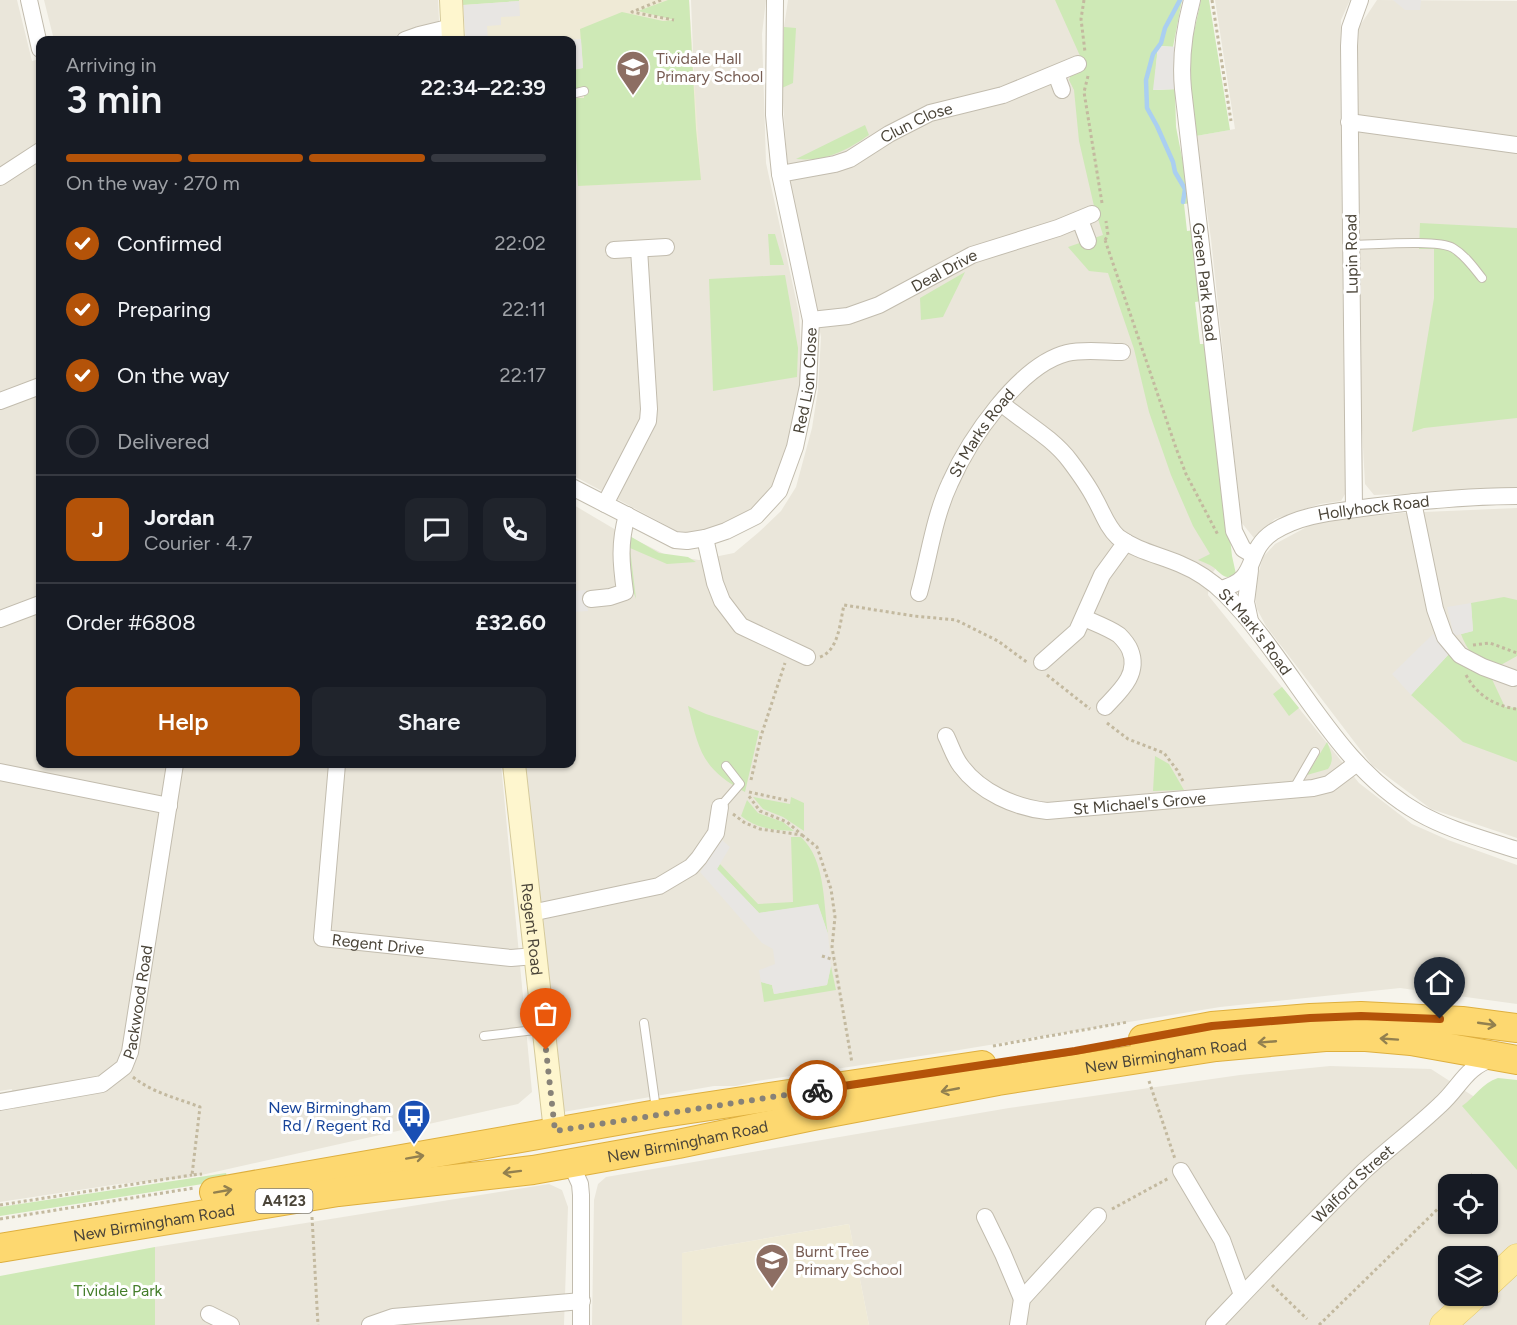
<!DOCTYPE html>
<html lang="en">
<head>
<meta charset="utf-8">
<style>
  :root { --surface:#171b24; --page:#20242c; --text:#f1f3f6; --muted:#9ea1a6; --line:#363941; --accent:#b45309 }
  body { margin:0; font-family:Figtree,sans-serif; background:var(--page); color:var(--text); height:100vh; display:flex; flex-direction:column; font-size:22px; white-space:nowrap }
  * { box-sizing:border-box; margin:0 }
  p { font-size:20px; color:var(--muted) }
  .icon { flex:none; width:33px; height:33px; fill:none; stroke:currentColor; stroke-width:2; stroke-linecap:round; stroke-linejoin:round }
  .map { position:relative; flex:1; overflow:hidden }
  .details { position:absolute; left:36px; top:36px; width:540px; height:732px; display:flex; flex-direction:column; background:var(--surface); border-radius:12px; box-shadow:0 2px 4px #0004 }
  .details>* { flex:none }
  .buttons { position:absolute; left:1438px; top:1174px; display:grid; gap:12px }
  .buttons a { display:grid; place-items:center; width:60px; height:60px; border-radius:12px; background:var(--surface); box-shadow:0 2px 4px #0004; font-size:30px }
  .pin { position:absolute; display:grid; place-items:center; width:51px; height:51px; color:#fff; margin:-62px -26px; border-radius:50% 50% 50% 0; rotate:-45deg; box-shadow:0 0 6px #0007 }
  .pin .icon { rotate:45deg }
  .courier { position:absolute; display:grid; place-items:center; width:60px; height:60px; margin:-30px; border:4px solid #b45309; border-radius:50%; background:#fff; color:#222; box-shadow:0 2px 8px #0007 }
  .summary em { font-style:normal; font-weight:600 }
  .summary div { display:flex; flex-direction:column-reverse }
  .summary { display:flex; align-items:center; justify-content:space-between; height:102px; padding:0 30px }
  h1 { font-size:39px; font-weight:600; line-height:45px }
  .bar { display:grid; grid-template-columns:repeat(4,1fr); gap:9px 6px; align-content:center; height:72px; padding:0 30px }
  .bar i { height:8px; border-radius:4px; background:var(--line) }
  .bar .selected { background:var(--accent) }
  .bar p { grid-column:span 4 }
  .line { display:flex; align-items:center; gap:15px; padding:0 30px; border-top:2px solid var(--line) }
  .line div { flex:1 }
  .round { display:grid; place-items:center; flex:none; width:63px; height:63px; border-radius:12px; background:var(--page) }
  ol { padding:0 30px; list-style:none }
  li { display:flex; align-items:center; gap:18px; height:66px }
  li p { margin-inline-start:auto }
  li .icon { padding:6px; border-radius:50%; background:var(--accent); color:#fff; stroke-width:4 }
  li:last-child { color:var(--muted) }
  li i { width:33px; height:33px; border:3px solid var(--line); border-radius:50% }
  .button { display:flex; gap:12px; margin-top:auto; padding:12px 30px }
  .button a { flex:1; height:69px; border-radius:12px; background:var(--accent); color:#fff; font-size:24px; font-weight:600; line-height:69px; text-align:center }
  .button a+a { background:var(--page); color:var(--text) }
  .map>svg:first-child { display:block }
  .residential { fill:#eae6da; fill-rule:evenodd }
  .education { fill:#efead6 }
  .green { fill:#cee9b6 }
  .parking { fill:#e8e6e3 }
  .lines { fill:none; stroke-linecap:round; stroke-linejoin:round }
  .stream { stroke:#aacff1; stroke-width:4.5 }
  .lane-casing { stroke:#c2bcae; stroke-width:10 }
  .street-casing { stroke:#c2bcae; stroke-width:18 }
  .secondary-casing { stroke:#d5ca9c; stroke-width:24 }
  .primary-casing { stroke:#e4c96c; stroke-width:27 }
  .highway-casing { stroke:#deaf3e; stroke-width:30 }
  .path { stroke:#c3b99f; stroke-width:3; stroke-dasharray:3 3; stroke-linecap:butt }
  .lane { stroke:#fff; stroke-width:8 }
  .street { stroke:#fff; stroke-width:16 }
  .secondary { stroke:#fef6ce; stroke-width:22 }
  .primary { stroke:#fee99d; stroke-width:26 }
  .highway { stroke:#fdd870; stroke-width:28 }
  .oneway { stroke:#92804f }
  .done { stroke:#878278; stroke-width:6; stroke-dasharray:0 10.8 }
  .route { stroke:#b45309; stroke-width:8 }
  .labels { text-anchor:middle; stroke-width:6; stroke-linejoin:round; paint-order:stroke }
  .shield { fill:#fff; stroke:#817d74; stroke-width:1.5 }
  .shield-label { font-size:15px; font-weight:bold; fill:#4b4539 }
  .education-label { font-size:16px; fill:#785e54; stroke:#fff; text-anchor:start }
  .street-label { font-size:16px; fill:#4b4539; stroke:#fff }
  .transit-label { font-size:16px; fill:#164399; stroke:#fff; text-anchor:end }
  .park-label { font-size:16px; fill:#447e2b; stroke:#fff }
</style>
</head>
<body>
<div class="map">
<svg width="1517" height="1325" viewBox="0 0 1517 1325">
  <rect width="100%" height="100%" fill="#f6f4ec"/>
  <!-- residential -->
  <path class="residential" d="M0,0H17L32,61L40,59V764H501L532,1092L518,1104L188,1178L119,1184L0,1202V1111L14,1109L12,1089L0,1091Z
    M44,0H438L440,40H54Z
    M691,0H766L762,34L766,163L799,313L803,387L790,443L775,486L755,511L702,534L677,531L572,475V98L696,129Z
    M788,0H1103L1225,557L1209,577L1208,595L1359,783L1412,824L1448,840L1517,865V1004L1400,988L1220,1007L953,1051L757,1081L736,1086H714L563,1112L523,764H572V504L616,530L666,555L699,560L734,553L759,532L781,511L796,487L812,428L818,390L821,337L790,187L786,146L782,88L784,27Z
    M1215,0H1350L1341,20L1340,60L1344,400L1348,489L1341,501L1320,504L1275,519L1254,538L1241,522L1211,239L1196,136L1235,129Z
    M1377,0L1517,1V490L1374,495L1365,484L1361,410L1357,67L1359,27Z
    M1517,508V838L1431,809L1372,765L1266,626L1257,609L1254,589L1263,557L1275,544L1316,522L1401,513Z
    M1330,1066L1431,1069L1473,1096L1517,1140V1325H869L849,1224L682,1253V1325H592L594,1200L598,1184L606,1177L1009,1108L1240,1075ZM1449,1185H1488V1224H1449ZM1449,1257H1488V1296H1449Z
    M549,1184L562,1190L568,1207L564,1325H155V1247Z"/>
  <!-- education -->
  <path class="education" d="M463,0H689L701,180L578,186L572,98V40H466Z
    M849,1224L869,1325H682V1253Z"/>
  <!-- green -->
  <path class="green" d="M463,0H519V1L463,5Z
    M668,0H689L696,129L701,180L578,186L572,98H584V88L572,90V70L583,68L580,29L622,12L663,21L675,20L638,11Z
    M1055,0H1182L1173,47L1158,46L1154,90L1175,89L1176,127L1191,203L1184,204L1187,231L1194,230L1202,301L1195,302L1200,344H1208L1232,556L1236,574C1224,581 1222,574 1213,567C1209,564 1203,562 1198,560L1210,554L1193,526L1171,475L1149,412L1134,349L1108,273L1089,271L1068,247L1103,235L1094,206L1079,141L1074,90L1069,80L1071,74L1085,67Z
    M1201,0H1209L1230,130L1196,136L1190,92L1189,55Z
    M784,27L796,28L793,83L782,88Z
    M865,125L869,135C846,151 825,162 796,159Z
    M1420,223L1517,228V418L1424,428L1412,432L1434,298V249H1419Z
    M768,234H775L784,265H770Z
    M965,272L943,317L921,320L920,298Z
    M785,275L798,348L797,377L713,391L709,279Z
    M628,535L659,553L688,557L696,562L667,564L630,548L636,599L628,577Z
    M1504,597L1517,600V656L1499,666C1477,656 1470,658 1461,634L1473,631L1471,603Z
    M1449,654L1457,663L1490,675L1505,707L1517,708V762L1463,742L1411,695Z
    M1282,687L1299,708L1289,716L1273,694Z
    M688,706L706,714L759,731L745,792C702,769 699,751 688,706Z
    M1327,742C1331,752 1335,759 1328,769L1307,775Z
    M1155,756L1169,764L1184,790L1153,791Z
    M753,797L790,804L791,797L804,803V831L783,817L763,809Z
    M747,800L758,813L783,822L794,831C774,830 757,829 741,816Z
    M791,837H801C826,861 823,902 828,934L818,905L759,913L717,869L720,864L758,904L793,902Z
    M831,966L836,990L764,1002L761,982L772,985L774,994L827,985Z
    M1498,1078L1517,1080V1170L1462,1106C1475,1097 1482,1083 1498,1078Z
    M226,1173L228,1180L0,1216V1207Z
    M155,1247V1325H0V1276Z"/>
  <!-- parking -->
  <path class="parking" d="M1393,0H1421L1420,10H1405Z
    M519,1L520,16L501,17V25L487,26L488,40H466L463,5Z
    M581,39L583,68L572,70V40H561Z
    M1158,46L1182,47L1183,89L1153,90Z
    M586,590L588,611L572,612V591Z
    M1471,603L1473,631L1454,636L1447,607Z
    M1433,634L1449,654L1411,695L1392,674Z
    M722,840L730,847L717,869L759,913L818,904L828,934L831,966L827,985L774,994L772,985L761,982L759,970L775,964L773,949L762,943L700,872Z"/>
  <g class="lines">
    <!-- stream -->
    <path class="stream" d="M1180,0L1165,28L1161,43L1153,54L1146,80L1147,108L1157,126L1173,162L1175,172L1185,189L1183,202"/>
    <defs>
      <path id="lane" d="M572,94L584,91
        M1351,245C1372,245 1437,239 1453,248C1465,255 1474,268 1482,278
        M1293,790L1315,752
        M720,807L740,784L726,766
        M644,1023L656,1109
        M484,1036L543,1029"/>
      <g id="street">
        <path d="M29,0L40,49"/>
        <path id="s1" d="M1192,0C1184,30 1180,58 1183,89L1234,531L1243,549L1253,555"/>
        <path d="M405,40L419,35L452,27"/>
        <path d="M1056,74L1062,90"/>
        <path d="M1349,122L1517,145"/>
        <path id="s2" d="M780,174L835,164L850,159L889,134L930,113L1003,95L1078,64"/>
        <path d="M0,177L40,151"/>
        <path d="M1080,220L1088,241"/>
        <path d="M614,250L666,247"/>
        <path id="s3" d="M811,320L848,316L879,305L972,255L1058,228L1092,214"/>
        <path d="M0,401L40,386"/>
        <path id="s4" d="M1001,403C1023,422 1052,437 1070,461C1079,473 1088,485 1095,499C1102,511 1107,527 1118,537C1137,551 1159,555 1180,564C1197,571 1212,581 1225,594C1294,663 1332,764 1419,813C1449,830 1484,839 1517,850"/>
        <path id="s5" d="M572,487L675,540L687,541L705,538L726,531L756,516L779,491L795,447L808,386L811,320L780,174L774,115L775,0"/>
        <path d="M1413,502L1435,609L1445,637L1460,655L1483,667L1513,678"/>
        <path d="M605,504L648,421L649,409L639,249"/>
        <path d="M1354,509L1349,46L1350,28L1360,0"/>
        <path d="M705,538L715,583L722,601L741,626L807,657"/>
        <path d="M1250,570L1246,602L1250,621"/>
        <path id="s6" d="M1220,589C1261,580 1243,552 1273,532C1303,513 1337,512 1370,507C1419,501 1468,496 1517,496"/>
        <path id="s7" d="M919,593C929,557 934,517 950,483C969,440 1019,365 1067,353C1084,349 1105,352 1122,352"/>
        <path d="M591,599L610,597L625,592C621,563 619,544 627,515"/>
        <path d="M1084,618C1095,623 1109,628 1119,635C1123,639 1128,645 1130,650C1140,674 1120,691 1105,707"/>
        <path d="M0,619L40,604"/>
        <path d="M1042,662L1077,631L1102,575L1126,542"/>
        <path id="s8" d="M946,736C951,746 954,757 961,766C980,792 1016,808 1047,811L1313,788L1329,784L1357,763"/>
        <path id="s9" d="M337,764L322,938L511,958L535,956"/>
        <path d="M0,772L169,806"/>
        <path d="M531,913L659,886L691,867L699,858L716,833L720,807"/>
        <path id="s10" d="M0,1102L102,1084L124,1067L130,1052L175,764"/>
        <path d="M570,1162L580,1184L581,1195V1325"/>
        <path d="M1181,1171L1222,1240L1242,1295"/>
        <path d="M985,1217L1003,1254L1022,1299"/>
        <path d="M209,1314L231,1325"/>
        <path d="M370,1325L393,1317L582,1301"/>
        <path d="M1018,1325L1022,1299L1098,1216"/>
        <path id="s11" d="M1214,1325C1263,1273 1313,1221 1364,1171C1389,1148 1416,1128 1440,1105C1461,1086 1465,1067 1494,1058"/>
      </g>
      <g id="secondary">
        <path d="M451,0L453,40"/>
        <path id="s12" d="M514,764L555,1131"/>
      </g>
      <path id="primary" d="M1488,1284L1517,1257
        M1443,1325L1475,1296"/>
      <g id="highway">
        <path d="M1143,1039L1212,1026L1310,1018L1361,1016L1462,1021L1517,1028"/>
        <path d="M214,1192L657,1114L982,1065"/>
        <path id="s13" d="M0,1248L338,1192L533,1170L678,1144L813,1116L998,1081L1216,1047L1325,1037H1366L1411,1041L1517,1060"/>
      </g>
    </defs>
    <!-- lane casing -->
    <use href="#lane" class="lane-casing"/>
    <!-- street casing -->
    <use href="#street" class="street-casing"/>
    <!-- secondary casing -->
    <use href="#secondary" class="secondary-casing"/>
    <!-- primary casing -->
    <use href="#primary" class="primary-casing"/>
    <!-- highway casing -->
    <use href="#highway" class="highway-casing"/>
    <!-- path -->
    <path class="path" d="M661,0L632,12L674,20
      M1084,0L1081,19L1085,52
      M1212,0L1231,121
      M1088,76L1084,92L1102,203
      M1105,240L1176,448L1186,474L1218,535
      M1105,240L1108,235L1106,221
      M1473,645L1490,643L1517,653
      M820,657C839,650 840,622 844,605L914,616L956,620L998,641L1028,663
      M1047,675L1090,709
      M1466,675C1477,695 1493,705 1516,709
      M1107,723L1128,739L1164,753L1177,770L1184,783
      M751,780L761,736L785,663
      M749,792L790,801
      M733,814L745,823L760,829L802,835L787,822L760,811L748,795
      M802,835L817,847L831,889L835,917L832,947L852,1063
      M822,956L834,960
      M993,1046L1128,1022
      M133,1077C153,1093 177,1098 200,1107L192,1175L202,1174
      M1149,1081L1175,1159
      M1462,1185L1474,1173
      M0,1205L192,1175
      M1112,1209L1169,1178
      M312,1217L318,1325
      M0,1219L194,1188
      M1272,1285L1307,1319
      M1319,1325L1449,1198"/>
    <!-- lane -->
    <use href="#lane" class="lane"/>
    <!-- street -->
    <use href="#street" class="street"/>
    <!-- secondary -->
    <use href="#secondary" class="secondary"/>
    <!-- primary -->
    <use href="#primary" class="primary"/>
    <!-- highway -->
    <use href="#highway" class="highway"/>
  </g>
  <!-- one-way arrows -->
  <defs><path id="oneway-shaft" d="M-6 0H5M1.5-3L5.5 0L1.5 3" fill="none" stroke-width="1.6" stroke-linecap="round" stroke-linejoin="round" transform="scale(1.5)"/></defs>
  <g class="oneway">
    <use href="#oneway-shaft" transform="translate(1487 1024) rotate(8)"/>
    <use href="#oneway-shaft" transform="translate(1389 1039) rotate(-176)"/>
    <use href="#oneway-shaft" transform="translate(1267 1042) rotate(175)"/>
    <use href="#oneway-shaft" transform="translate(950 1090) rotate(169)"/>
    <use href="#oneway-shaft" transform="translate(415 1157) rotate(-10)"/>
    <use href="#oneway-shaft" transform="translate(512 1172) rotate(173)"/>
    <use href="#oneway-shaft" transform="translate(223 1191) rotate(-10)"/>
  </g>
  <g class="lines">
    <!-- done -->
    <path class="done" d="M546,1050L555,1131L817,1090"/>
    <!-- route -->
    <path class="route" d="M817,1090L1075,1051L1212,1026L1310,1018L1361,1016L1440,1019"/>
  </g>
  <!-- icons -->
  <defs>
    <symbol id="school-pin" viewBox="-11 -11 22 30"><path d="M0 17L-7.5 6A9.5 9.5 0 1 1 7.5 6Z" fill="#8d6e63" stroke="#fff"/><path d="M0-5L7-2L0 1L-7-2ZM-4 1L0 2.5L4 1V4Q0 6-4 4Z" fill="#fff"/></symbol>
    <symbol id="bus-pin" viewBox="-11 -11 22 30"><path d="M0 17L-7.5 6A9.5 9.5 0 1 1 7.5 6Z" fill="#1a4fb4" stroke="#fff"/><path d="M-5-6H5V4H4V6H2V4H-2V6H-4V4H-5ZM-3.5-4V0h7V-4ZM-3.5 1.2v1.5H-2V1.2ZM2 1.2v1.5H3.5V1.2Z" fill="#fff"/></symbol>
  </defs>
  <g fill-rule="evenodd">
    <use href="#school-pin" x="614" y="48" width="38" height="52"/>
    <use href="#bus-pin" x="395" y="1097" width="38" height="52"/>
    <use href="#school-pin" x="753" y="1241" width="38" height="52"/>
  </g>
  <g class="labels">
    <!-- shield labels -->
    <rect class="shield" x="255.5" y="1189" width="57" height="24" rx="4.5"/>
    <g class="shield-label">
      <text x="284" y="1206">A4123</text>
    </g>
    <!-- education labels -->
    <g class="education-label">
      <text x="656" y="64">Tividale Hall<tspan x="656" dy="18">Primary School</tspan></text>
      <text x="795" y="1257">Burnt Tree<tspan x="795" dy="18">Primary School</tspan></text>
    </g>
    <!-- street labels -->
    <g class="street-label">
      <text dy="6" stroke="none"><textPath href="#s2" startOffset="148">Clun Close</textPath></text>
      <text transform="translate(1351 254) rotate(-91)" y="6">Lupin Road</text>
      <text dy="6" stroke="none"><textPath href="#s3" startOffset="144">Deal Drive</textPath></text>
      <text dy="6" stroke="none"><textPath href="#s1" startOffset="284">Green Park Road</textPath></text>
      <text dy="6" stroke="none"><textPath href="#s5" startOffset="350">Red Lion Close</textPath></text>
      <text dy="6" stroke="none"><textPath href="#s7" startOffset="174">St Marks Road</textPath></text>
      <text dy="6" stroke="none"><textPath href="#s6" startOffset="186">Hollyhock Road</textPath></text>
      <text dy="6" stroke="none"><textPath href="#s4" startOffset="351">St Mark's Road</textPath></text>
      <text dy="6" stroke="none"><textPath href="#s8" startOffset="226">St Michael's Grove</textPath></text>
      <text dy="6" stroke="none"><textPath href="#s12" startOffset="166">Regent Road</textPath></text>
      <text dy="6" stroke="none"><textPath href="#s9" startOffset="231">Regent Drive</textPath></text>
      <text dy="6" stroke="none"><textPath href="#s10" startOffset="198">Packwood Road</textPath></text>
      <text dy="6" stroke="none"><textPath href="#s13" startOffset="1182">New Birmingham Road</textPath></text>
      <text dy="6" stroke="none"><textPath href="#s13" startOffset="696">New Birmingham Road</textPath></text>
      <text dy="6" stroke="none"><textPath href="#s11" startOffset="198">Walford Street</textPath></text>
      <text dy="6" stroke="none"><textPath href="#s13" startOffset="156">New Birmingham Road</textPath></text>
    </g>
    <!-- transit labels -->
    <g class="transit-label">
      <text x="391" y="1113">New Birmingham<tspan x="391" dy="18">Rd / Regent Rd</tspan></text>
    </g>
    <!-- park labels -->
    <g class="park-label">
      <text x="118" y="1296">Tividale Park</text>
    </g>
  </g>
</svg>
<div class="buttons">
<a><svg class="icon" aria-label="locate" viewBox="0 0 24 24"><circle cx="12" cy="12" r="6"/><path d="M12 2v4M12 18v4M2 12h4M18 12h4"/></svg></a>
<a><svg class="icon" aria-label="layers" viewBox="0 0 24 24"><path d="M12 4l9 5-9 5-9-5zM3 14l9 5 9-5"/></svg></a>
</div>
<div class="pin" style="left:546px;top:1050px;background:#ea580c"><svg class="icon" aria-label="bag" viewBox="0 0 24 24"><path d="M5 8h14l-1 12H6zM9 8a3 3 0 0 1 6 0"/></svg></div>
<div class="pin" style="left:1440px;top:1019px;background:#1f2937"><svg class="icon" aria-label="home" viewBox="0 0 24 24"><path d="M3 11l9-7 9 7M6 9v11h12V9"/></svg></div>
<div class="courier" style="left:817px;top:1090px"><svg class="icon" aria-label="bike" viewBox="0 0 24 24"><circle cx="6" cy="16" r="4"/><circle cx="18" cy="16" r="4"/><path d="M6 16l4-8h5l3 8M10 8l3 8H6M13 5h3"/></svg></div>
<section class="details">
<div class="summary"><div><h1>3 min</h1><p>Arriving in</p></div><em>22:34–22:39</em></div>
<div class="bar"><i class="selected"></i><i class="selected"></i><i class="selected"></i><i></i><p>On the way · 270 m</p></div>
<ol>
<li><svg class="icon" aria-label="check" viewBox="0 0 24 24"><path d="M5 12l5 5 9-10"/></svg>Confirmed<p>22:02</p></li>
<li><svg class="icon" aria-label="check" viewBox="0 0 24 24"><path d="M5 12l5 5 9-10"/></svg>Preparing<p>22:11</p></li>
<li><svg class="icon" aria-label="check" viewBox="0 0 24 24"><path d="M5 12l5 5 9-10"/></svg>On the way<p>22:17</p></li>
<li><i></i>Delivered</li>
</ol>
<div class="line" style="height:108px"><b class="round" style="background:var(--accent);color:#fff">J</b><div><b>Jordan</b><p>Courier · 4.7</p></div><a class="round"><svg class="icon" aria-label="chat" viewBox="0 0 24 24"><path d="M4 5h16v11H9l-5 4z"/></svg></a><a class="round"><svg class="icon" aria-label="phone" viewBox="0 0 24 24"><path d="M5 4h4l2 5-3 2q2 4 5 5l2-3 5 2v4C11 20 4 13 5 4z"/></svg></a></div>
<div class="line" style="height:78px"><div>Order #6808</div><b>£32.60</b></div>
<div class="button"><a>Help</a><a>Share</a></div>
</section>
</div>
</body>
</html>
